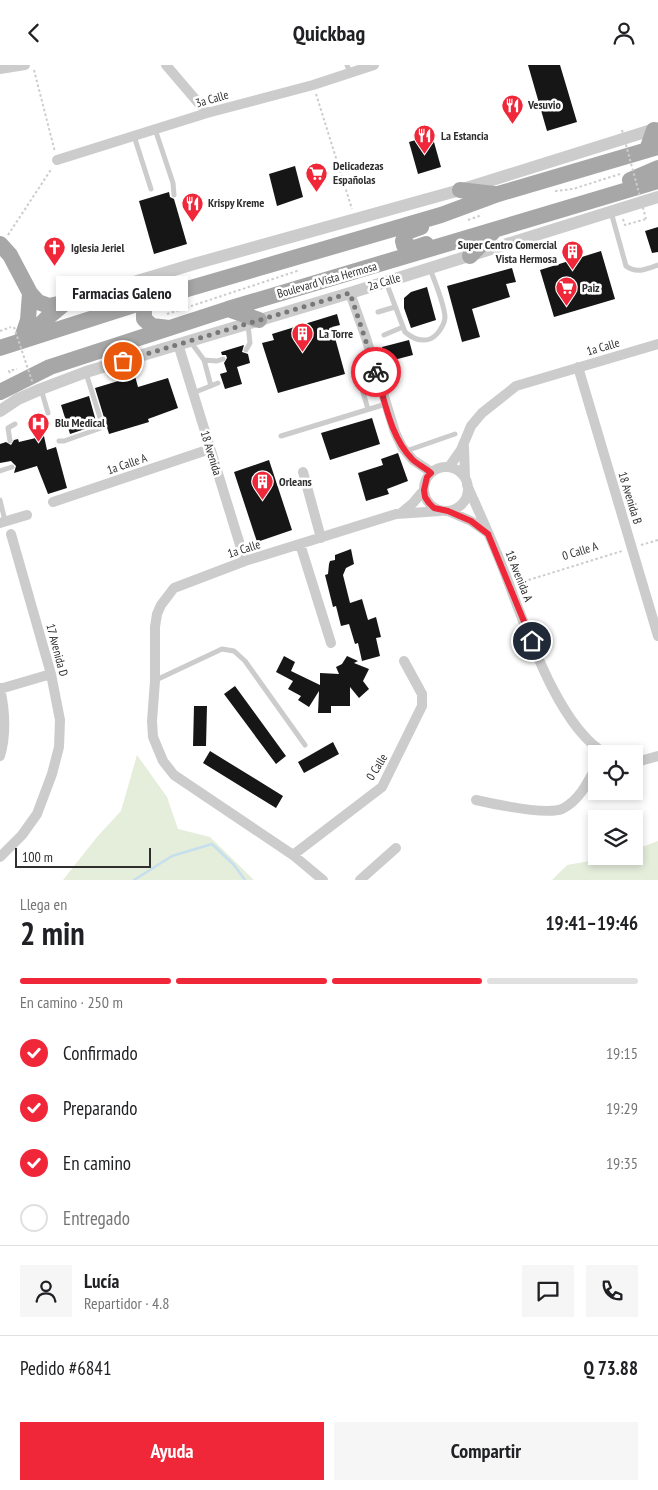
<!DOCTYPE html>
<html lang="es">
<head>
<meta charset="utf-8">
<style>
  :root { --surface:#fff; --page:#f6f6f6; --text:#202124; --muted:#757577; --line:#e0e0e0; --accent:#f02639 }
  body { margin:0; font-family:"PT Sans Narrow",sans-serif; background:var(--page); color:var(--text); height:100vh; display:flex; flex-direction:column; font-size:19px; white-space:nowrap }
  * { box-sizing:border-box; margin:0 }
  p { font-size:16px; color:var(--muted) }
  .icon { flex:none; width:28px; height:28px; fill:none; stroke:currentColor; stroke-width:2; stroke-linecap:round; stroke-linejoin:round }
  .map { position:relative; height:815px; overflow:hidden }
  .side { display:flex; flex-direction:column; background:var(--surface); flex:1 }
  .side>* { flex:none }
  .fabs { position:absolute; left:588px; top:680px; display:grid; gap:10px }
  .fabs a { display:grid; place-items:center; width:55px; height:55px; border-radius:0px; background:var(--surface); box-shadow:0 2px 8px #0003; font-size:25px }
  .scale { position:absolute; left:15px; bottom:12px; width:136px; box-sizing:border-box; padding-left:5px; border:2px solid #2f2f2f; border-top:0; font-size:14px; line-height:18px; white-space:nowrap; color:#2f2f2f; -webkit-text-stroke:4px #fff; paint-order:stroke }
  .pin { position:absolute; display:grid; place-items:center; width:42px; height:42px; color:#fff; margin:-21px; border:2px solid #fff; border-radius:50%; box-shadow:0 1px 5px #0007 }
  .courier { position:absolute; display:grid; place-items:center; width:50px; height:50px; margin:-25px; border:4px solid #f02639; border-radius:50%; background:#fff; color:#222; box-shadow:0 1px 6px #0007 }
  .bubble { position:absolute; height:35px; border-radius:0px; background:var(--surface); box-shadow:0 2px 8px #0003; font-size:16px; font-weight:800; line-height:35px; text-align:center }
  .head em { font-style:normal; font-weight:800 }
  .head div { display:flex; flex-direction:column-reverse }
  .head { display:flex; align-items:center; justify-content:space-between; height:85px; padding:0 20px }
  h1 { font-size:32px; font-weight:800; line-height:38px }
  .bar { display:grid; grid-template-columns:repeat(4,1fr); gap:8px 5px; align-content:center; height:60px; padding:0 20px }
  .bar i { height:6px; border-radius:4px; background:var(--line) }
  .bar .selected { background:var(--accent) }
  .bar p { grid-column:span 4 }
  .line { display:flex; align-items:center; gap:12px; padding:0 20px; border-top:1px solid var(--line) }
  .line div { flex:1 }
  .round { display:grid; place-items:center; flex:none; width:52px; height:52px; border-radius:0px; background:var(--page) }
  ol { padding:0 20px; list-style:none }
  li { display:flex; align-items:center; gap:15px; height:55px }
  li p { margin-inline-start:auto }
  li .icon { padding:5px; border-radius:50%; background:var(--accent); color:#fff; stroke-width:4 }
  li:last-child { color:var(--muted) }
  li i { width:28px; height:28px; border:2px solid var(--line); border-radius:50% }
  .button { display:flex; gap:10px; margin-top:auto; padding:10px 20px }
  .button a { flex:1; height:58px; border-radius:0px; background:var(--accent); color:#fff; font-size:20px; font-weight:800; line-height:58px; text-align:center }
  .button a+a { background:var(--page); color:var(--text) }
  header { display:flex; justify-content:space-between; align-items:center; height:65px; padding:0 20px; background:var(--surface); font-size:22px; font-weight:800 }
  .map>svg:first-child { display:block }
  .green { fill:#e5eddb }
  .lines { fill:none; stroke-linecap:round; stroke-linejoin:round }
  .stream { stroke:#c6dfee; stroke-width:2.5 }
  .building { fill:#161616 }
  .path { stroke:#ccc; stroke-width:2; stroke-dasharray:2.5 2.5; stroke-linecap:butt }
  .service { stroke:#ccc; stroke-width:5 }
  .minor { stroke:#ccc; stroke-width:10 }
  .tertiary { stroke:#ccc; stroke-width:12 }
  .primary { stroke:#a7a7a7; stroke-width:16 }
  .path-bridge { stroke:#ccc; stroke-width:2; stroke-dasharray:2.5 2.5; stroke-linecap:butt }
  .done { stroke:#787878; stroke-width:5; stroke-dasharray:0 9 }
  .route { stroke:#f02639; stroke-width:6 }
  .labels { text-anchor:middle; stroke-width:5; stroke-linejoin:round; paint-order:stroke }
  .street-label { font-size:12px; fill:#2f2f2f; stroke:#fff }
  .poi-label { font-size:12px; font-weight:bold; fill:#2f2f2f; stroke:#fff; text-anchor:start }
</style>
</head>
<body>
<header><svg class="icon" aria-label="back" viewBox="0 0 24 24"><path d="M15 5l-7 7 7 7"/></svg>Quickbag<svg class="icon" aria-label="person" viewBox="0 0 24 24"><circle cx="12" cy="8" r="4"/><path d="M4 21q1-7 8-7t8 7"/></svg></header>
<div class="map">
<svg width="658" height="815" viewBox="0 0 658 815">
  <rect width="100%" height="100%" fill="#fff"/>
  <!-- green -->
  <path class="green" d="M137,690L167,732L178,764L210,772L254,815H63L97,772L121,746Z
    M658,776V815H552L567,800L619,791H634V785Z"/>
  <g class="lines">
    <!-- stream -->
    <path class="stream" d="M134,815L172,791L212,779L234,800L245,815"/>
  </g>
  <!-- building -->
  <path class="building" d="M528,0H560L577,57L547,66Z
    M432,70L441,102L418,109L409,77Z
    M295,101L303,132L277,141L269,109Z
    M169,127L170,132L174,134L187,179L154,189L139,136Z
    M658,162V187L652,188L645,166Z
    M601,186L615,234L554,252L540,205Z
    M512,203L516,217L506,219L510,232L472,244L480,272L462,277L447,221Z
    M427,222L436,255L411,263L404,243V233L411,227Z
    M337,249L340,260L332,262L345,309L278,328L262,278L274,275L272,269Z
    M409,275L413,290L386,297L382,282Z
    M244,280L242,287L248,289L250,298L237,302L242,319L225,324L220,309L227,307L224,298L227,293L226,290H222L221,287Z
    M135,311L138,322L168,313L178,343L148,354L149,357L109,369L95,323Z
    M89,331L97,360L70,369L61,340Z
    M372,353L380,379L330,395L321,368Z
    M44,371L47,385L56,382L67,423L48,429L37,401L14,408L16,401L11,396L0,398V379L6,377L11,380L14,375L18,374L19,377Z
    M398,388L408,416L387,424L389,429L366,436L358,408L383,400L381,394Z
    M269,395L292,465L257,477L234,407Z
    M351,484L354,499L346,503L343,510L350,538L362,534L368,555L376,552L381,572L376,573L380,591L362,596L358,578L355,579L349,559L341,561L336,541L333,542L325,510L328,509L329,499L330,496L335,495V490Z
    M284,591L295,597L291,606L320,620V608L339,609L336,602L342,599L347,591L358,596L354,598L369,604L363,616L369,624L359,633L350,622V641H331V648H318L319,626L309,642L298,635L301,631L288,624L293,616L276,607Z
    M235,621L286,691L276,699L224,629Z
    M194,641H207L206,681H193Z
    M333,677L339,689L304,708L298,697Z
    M210,686L283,731L276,743L203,698Z"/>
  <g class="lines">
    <!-- path -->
    <path class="path" d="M34,5L55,87
      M316,29L352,144
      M555,126L573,124L620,109
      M623,154L625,160L646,154
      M468,155L479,151L481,149
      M8,170L52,103
      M167,249L300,205
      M0,266L11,262
      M10,308L9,306L17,304
      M641,480L658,475
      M519,518L622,486"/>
    <!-- service -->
    <path class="service" d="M347,0L350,8
      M155,64L173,118L174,130
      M134,71L151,124
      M611,147L626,201C636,209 647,204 658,200
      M386,217L405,267C412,273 421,277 430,274C437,271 444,261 445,253C445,243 434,214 430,204
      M378,247L395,242
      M384,270L403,262
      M190,276L204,295L217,296L223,294
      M246,285L250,278L248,260
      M204,295L211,321
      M357,308L368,344
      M41,324L48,348
      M193,328L218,318
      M281,371L386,339
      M10,376L8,363L15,359
      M59,376H64L101,363L102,359L86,308
      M406,386L455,369
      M0,406L12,402
      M0,435L5,456
      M156,615L222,584L234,586L245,596L305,680"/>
    <!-- minor -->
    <path class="minor" d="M166,0L207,48
      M0,4L25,0
      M57,95L207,48L313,20L374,0
      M350,228L366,273L395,367L402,382L413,395L431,407
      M178,279L245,496
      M578,302L658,571
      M464,382L465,413
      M449,402L461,385L471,361L482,348L516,321L658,279
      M424 424a22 22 0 1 1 44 0a22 22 0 1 1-44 0Z
      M303,407L321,473
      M467,420C479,447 491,473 502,501C523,553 556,661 606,689
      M53,437L210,384
      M448,446L471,456L488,468
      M401,448L413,438L424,425
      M0,458L27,450
      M300,479L331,578
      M0,623C5,646 7,668 0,691
      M0,624L51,609
      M634,695L640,696L658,691
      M476,735C494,739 546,750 562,744C579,736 588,717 596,702
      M293,790L382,722L422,641V629L404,596
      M0,792L22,770L37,749L52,709L59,682L60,655L51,609L11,469
      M323,815L293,790L174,710L163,696L153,672L152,656L155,616V562L157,549L161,540L174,523L245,496L396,449L441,446
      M360,815L396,783"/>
    <!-- tertiary -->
    <path class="tertiary" d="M67,237L194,199L460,125L658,63
      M0,346L18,334L41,324L86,307L350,228L658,132"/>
    <!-- primary -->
    <path class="primary" d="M647,85L654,65
      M630,115L658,103
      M460,125L494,129
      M421,162L407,167L403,176L404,180L414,183L426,179
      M0,179L10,190L30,228L38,237L49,241L67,237
      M470,191L493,167
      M153,234L144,243V254L152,261L169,263
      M228,244L259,255
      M28,272L47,253L65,238
      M21,276L28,255L30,228
      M0,283L153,234L441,150L498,129L658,82
      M0,327L50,302L228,244L658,116"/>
    <!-- path-bridge -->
    <path class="path-bridge" d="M622,65L646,154
      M14,262L33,319"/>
  </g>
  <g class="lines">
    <!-- done -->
    <path class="done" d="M123,296L350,228L376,307"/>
    <!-- route -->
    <path class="route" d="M376,307C385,336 390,371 412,394C417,399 425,403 431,408L427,412L424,425L425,432L429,438L434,443L448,446L471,456L488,469L532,576"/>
  </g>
  <!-- icons -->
  <defs>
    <symbol id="restaurant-pin" viewBox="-11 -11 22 30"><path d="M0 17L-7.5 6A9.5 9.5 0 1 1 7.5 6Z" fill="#f02639" stroke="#fff"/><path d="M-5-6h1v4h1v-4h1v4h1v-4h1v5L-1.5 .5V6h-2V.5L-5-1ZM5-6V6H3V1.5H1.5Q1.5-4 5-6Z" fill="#fff"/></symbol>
    <symbol id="supermarket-pin" viewBox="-11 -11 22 30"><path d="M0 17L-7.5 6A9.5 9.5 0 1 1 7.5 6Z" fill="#f02639" stroke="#fff"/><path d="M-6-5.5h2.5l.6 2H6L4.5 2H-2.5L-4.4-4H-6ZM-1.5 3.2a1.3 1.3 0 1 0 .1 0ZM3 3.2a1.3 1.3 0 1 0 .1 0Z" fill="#fff"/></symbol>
    <symbol id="church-pin" viewBox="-11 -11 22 30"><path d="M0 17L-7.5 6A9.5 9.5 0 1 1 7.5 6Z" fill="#f02639" stroke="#fff"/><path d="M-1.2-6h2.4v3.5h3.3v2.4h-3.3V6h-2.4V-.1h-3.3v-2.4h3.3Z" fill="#fff"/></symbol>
    <symbol id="building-pin" viewBox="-11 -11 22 30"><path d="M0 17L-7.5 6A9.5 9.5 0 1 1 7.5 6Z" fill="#f02639" stroke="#fff"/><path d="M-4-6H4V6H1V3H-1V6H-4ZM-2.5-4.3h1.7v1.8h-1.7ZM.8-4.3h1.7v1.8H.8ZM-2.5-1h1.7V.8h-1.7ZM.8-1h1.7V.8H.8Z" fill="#fff"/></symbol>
    <symbol id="hospital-pin" viewBox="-11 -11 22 30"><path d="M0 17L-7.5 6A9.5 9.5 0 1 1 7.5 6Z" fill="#f02639" stroke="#fff"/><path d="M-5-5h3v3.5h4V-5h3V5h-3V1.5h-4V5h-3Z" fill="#fff"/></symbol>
  </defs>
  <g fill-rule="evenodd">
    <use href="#restaurant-pin" x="500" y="28" width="25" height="34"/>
    <use href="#restaurant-pin" x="412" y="58" width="25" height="34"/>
    <use href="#supermarket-pin" x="304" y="96" width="25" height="34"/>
    <use href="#restaurant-pin" x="180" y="126" width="25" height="34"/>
    <use href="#church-pin" x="42" y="170" width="25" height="34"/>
    <use href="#building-pin" x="560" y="174" width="25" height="34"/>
    <use href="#supermarket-pin" x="554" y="210" width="25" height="34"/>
    <use href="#building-pin" x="290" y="256" width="25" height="34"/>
    <use href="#hospital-pin" x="26" y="346" width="25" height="34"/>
    <use href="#building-pin" x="250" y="404" width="25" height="34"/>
  </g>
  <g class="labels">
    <!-- street labels -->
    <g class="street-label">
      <text transform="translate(212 34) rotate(-16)" y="4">3a Calle</text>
      <text transform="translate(327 215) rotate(-16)" y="4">Boulevard Vista Hermosa</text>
      <text transform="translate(384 217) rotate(-17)" y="4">2a Calle</text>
      <text transform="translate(603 282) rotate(-16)" y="4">1a Calle</text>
      <text transform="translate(211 388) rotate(73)" y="4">18 Avenida</text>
      <text transform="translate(127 399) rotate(-19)" y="4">1a Calle A</text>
      <text transform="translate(630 433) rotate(73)" y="4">18 Avenida B</text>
      <text transform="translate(244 484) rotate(-18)" y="4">1a Calle</text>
      <text transform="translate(580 486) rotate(-17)" y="4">0 Calle A</text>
      <text transform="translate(519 511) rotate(68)" y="4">18 Avenida A</text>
      <text transform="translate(57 585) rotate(75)" y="4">17 Avenida D</text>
      <text transform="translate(377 702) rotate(-58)" y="4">0 Calle</text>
    </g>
    <!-- poi labels -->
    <g class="poi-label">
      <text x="528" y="44">Vesuvio</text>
      <text x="441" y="75">La Estancia</text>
      <text x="333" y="105">Delicadezas<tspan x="333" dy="14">Españolas</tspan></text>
      <text x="208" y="142">Krispy Kreme</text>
      <text x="557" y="184" text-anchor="end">Super Centro Comercial<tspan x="557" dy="14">Vista Hermosa</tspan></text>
      <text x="71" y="187">Iglesia Jeriel</text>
      <text x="582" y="227">Paiz</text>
      <text x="319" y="273">La Torre</text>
      <text x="55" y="362">Blu Medical</text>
      <text x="279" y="421">Orleans</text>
    </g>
  </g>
</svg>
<div class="fabs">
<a><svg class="icon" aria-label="locate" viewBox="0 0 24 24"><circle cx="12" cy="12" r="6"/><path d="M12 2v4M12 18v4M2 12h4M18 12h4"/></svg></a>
<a><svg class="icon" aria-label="layers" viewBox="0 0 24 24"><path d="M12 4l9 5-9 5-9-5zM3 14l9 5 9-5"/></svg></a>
</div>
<div class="scale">100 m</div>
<div class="pin" style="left:123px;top:296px;background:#ea580c"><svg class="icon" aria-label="bag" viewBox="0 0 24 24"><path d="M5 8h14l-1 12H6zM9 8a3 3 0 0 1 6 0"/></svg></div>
<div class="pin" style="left:532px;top:576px;background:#1f2937"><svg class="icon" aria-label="home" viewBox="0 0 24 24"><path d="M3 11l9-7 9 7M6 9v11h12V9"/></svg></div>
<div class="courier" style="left:376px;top:307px"><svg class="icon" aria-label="bike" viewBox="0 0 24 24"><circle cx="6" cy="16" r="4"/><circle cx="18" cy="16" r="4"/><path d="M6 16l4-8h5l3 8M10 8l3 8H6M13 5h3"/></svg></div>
<div class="bubble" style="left:56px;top:211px;width:132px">Farmacias Galeno</div>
</div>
<section class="side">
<div class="head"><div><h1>2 min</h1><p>Llega en</p></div><em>19:41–19:46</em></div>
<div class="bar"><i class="selected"></i><i class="selected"></i><i class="selected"></i><i></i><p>En camino · 250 m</p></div>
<ol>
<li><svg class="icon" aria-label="check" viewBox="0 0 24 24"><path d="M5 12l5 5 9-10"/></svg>Confirmado<p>19:15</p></li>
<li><svg class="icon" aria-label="check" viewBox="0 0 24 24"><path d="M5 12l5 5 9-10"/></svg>Preparando<p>19:29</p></li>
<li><svg class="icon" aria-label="check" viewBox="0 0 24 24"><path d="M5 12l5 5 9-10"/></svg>En camino<p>19:35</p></li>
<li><i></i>Entregado</li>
</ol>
<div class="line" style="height:90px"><a class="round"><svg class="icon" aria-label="person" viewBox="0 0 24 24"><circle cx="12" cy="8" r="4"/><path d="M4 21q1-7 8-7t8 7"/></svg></a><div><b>Lucía</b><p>Repartidor · 4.8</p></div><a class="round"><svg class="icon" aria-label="chat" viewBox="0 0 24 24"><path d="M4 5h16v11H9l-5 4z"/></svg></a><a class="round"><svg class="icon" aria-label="phone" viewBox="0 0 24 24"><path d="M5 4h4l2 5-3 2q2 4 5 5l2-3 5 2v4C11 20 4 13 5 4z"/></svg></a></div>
<div class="line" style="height:65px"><div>Pedido #6841</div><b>Q 73.88</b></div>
<div class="button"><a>Ayuda</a><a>Compartir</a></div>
</section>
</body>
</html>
